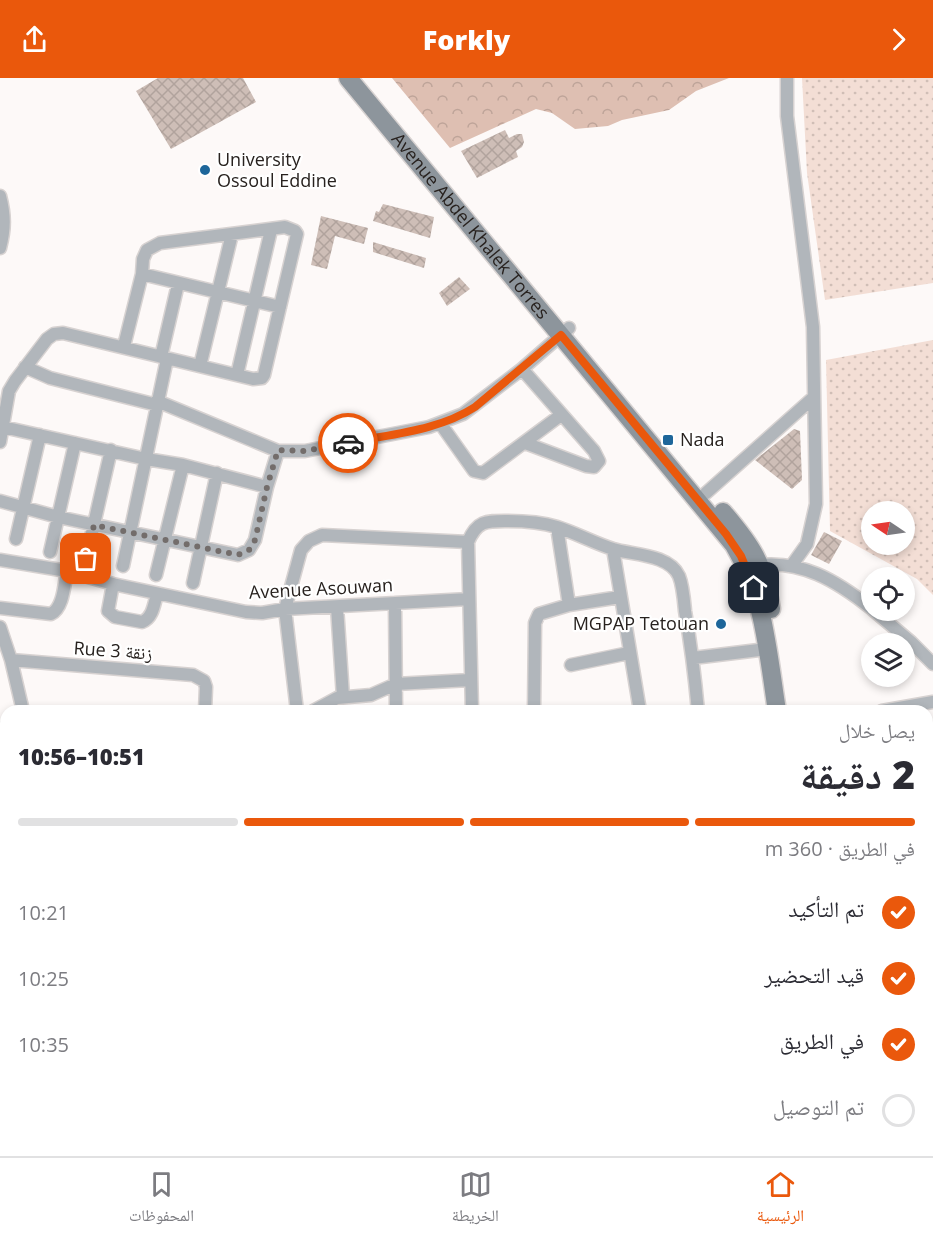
<!DOCTYPE html>
<html lang="ar">
<head>
<meta charset="utf-8">
<style>
  :root { --surface:#fff; --page:#f2f2f3; --text:#2b2b33; --muted:#7c7c81; --line:#e1e1e2; --accent:#ea580c }
  body { margin:0; font-family:"Open Sans","Noto Naskh Arabic",sans-serif; background:var(--page); color:var(--text); direction:rtl; height:100vh; display:flex; flex-direction:column; font-size:22px; white-space:nowrap }
  * { box-sizing:border-box; margin:0 }
  p { font-size:20px; color:var(--muted) }
  .icon { flex:none; width:33px; height:33px; fill:none; stroke:currentColor; stroke-width:2; stroke-linecap:round; stroke-linejoin:round }
  .map { position:relative; flex:1; overflow:hidden; direction:ltr }
  .drawer { position:absolute; left:0px; top:627px; width:933px; height:452px; display:flex; flex-direction:column; background:var(--surface); border-radius:18px 18px 0 0; box-shadow:0 3px 9px #0003; direction:rtl }
  .drawer>* { flex:none }
  .needle { width:39px; rotate:283deg }
  .controls { position:absolute; left:861px; top:423px; display:grid; gap:12px }
  .controls a { display:grid; place-items:center; width:54px; height:54px; border-radius:50%; background:var(--surface); box-shadow:0 3px 9px #0003; font-size:30px }
  .pin { position:absolute; display:grid; place-items:center; width:51px; height:51px; color:#fff; margin:-26px; border-radius:12px; box-shadow:0 3px 9px #0006 }
  .courier { position:absolute; display:grid; place-items:center; width:60px; height:60px; margin:-30px; border:4px solid #ea580c; border-radius:50%; background:#fff; color:#222; box-shadow:0 2px 8px #0007 }
  .head em { font-style:normal; font-weight:800 }
  .head div { display:flex; flex-direction:column-reverse }
  .head { display:flex; align-items:center; justify-content:space-between; height:102px; padding:0 18px }
  h1 { font-size:39px; font-weight:800; line-height:45px }
  .bar { display:grid; grid-template-columns:repeat(4,1fr); gap:9px 6px; align-content:center; height:72px; padding:0 18px }
  .bar i { height:8px; border-radius:4px; background:var(--line) }
  .bar .on { background:var(--accent) }
  .bar p { grid-column:span 4 }
  ol { padding:0 18px; list-style:none }
  li { display:flex; align-items:center; gap:18px; height:66px }
  li p { margin-inline-start:auto }
  li .icon { padding:6px; border-radius:50%; background:var(--accent); color:#fff; stroke-width:4 }
  li:last-child { color:var(--muted) }
  li i { width:33px; height:33px; border:3px solid var(--line); border-radius:50% }
  header { display:flex; justify-content:space-between; align-items:center; height:78px; padding:0 18px; background:var(--accent); color:#fff; font-size:27px; font-weight:800 }
  .tabs { display:flex; justify-content:space-around; align-items:center; height:84px; border-top:2px solid var(--line); background:var(--surface); font-size:16px; color:var(--muted) }
  .tabs a { display:grid; justify-items:center; gap:3px }
  .tabs .on { color:var(--accent) }
  .map>svg:first-child { display:block }
  .grass { fill:url(#grass-dots); fill-rule:evenodd }
  .forest { fill:url(#forest-crowns) }
  .building { fill:url(#building-cross-hatch) }
  .lines { fill:none; stroke-linecap:round; stroke-linejoin:round }
  .minor-casing { stroke:#d7d2d1; stroke-width:15 }
  .tertiary-casing { stroke:#d7d2d1; stroke-width:18 }
  .secondary-casing { stroke:#d7d2d1; stroke-width:21 }
  .minor { stroke:#b1b6bb; stroke-width:12 }
  .tertiary { stroke:#b1b6bb; stroke-width:15 }
  .secondary { stroke:#8d959c; stroke-width:18 }
  .done { stroke:#736d6b; stroke-width:6; stroke-dasharray:0 10.8 }
  .route { stroke:#ea580c; stroke-width:8 }
  .poi-dot { fill:#1e669a; stroke:#fff; stroke-width:2 }
  .labels { text-anchor:middle; stroke-width:4.5; stroke-linejoin:round; paint-order:stroke }
  .poi-label { font-size:18px; fill:#28221f; stroke:#fff; text-anchor:start }
  .street-label { font-size:18px; fill:#28221f; stroke:#fff }
</style>
</head>
<body>
<header><svg class="icon" aria-label="forward" viewBox="0 0 24 24"><path d="M9 5l7 7-7 7"/></svg>Forkly<svg class="icon" aria-label="share" viewBox="0 0 24 24"><path d="M12 15V3M7 8l5-5 5 5M5 13v7h14v-7"/></svg></header>
<div class="map">
<svg width="933" height="1078" viewBox="0 0 933 1078">
  <defs>
    <pattern id="grass-dots" width="8" height="8" patternUnits="userSpaceOnUse" patternTransform="scale(1.5)"><rect width="8" height="8" fill="#f3ded5"/><path d="M2 2h.1M6 6h.1" fill="none" stroke="#d0beb6" stroke-width="1.8" stroke-linecap="round"/></pattern>
    <pattern id="forest-crowns" width="20" height="18" patternUnits="userSpaceOnUse" patternTransform="scale(1.5)"><rect width="20" height="18" fill="#debfb2"/><path d="M2 6a3 3 0 1 1 6 0M12 15a3 3 0 1 1 6 0" fill="none" stroke="#bea499"/></pattern>
    <pattern id="building-cross-hatch" width="8" height="8" patternUnits="userSpaceOnUse" patternTransform="scale(1.5)"><rect width="8" height="8" fill="#cebeb7"/><path d="M0 0l8 8M0 8l8-8" fill="none" stroke="#b1a39d"/></pattern>
  </defs>
  <rect width="100%" height="100%" fill="#fdf9f8"/>
  <!-- grass -->
  <path class="grass" d="M802,0H933V205L825,222L807,95Z
    M933,262V517L917,501L830,453L826,282ZM872,434H904V466H872Z"/>
  <!-- forest -->
  <path class="forest" d="M392,0H729L696,13L669,32L622,42L608,48L575,51L552,35L536,31L450,70Z"/>
  <!-- building -->
  <path class="building" d="M158,0H243L256,24L171,71L136,13Z
    M505,52L509,60L517,56H522L524,64L522,69L516,73L518,79L477,100L461,73Z
    M383,126L434,139L430,160L373,143L376,133L379,134Z
    M321,138L368,150L364,166L335,158L327,191L311,187Z
    M373,164L426,180L424,190L373,174Z
    M459,199L470,211L447,228L439,215Z
    M794,351L800,353L802,402L792,411L755,382Z
    M824,454L842,463L829,486L811,477Z"/>
  <g class="lines">
    <defs>
      <path id="minor" d="M787,0V38L813,249L816,426L807,466L792,487
        M0,118C5,137 5,151 0,170
        M142,196L280,229
        M161,279L178,206
        M200,288L232,156
        M25,289L50,300L157,327
        M522,291L594,373L599,383L594,389L586,388L525,365
        M237,297L271,152
        M157,323L278,373H305L429,349L463,336L522,291L569,250
        M440,345L474,393L483,395L561,337
        M3,349L146,381L183,387L267,409
        M0,364L9,313L15,303L47,261L54,256L63,255L253,301L262,300L264,297L297,156L295,153L285,149L160,165L147,172L143,181L142,196L124,268
        M706,415L814,319
        M0,423L58,439L238,477L249,472L255,462L267,409L278,373
        M557,449L569,527
        M16,461L40,357
        M613,471L640,633
        M50,474L75,365
        M86,481L111,372
        M0,482L67,493L113,506L246,534L262,535L285,531L469,521
        M123,488L167,281
        M753,488C800,480 837,503 872,531
        M156,497L183,387
        M193,505L217,395
        M113,506L108,533L115,539L142,544C153,540 154,526 157,516
        M395,525L396,633
        M337,529L343,619
        M0,530L51,536C64,529 64,506 67,493
        M873,532L911,564L933,586
        M0,549L11,582L23,633
        M693,580L767,571
        M11,582L193,597L204,603L206,609L205,633
        M571,587L629,575
        M297,633L285,531L301,472L309,463L322,457L468,464
        M313,633L337,620L371,617L396,606L470,602
        M472,633L468,464C477,442 487,443 508,443C525,443 541,444 557,449C576,455 594,465 613,471C632,477 669,476 679,498C683,508 684,522 685,533C691,567 695,600 698,633
        M534,633L535,545L539,536L569,527L620,519
        M882,633L933,624
        M0,651H6
        M927,715L933,714
        M927,857L933,856
        M927,946L933,945
        M0,978H6
        M0,1070L6,1068
        M113,1072V1078
        M161,1072V1078
        M222,1072L223,1078
        M365,1072L367,1078
        M410,1072L411,1078
        M454,1072L456,1078
        M501,1072L502,1078
        M546,1072L547,1078
        M663,1072V1078
        M282,1078L303,1072
        M919,1078L933,1075"/>
      <path id="tertiary" d="M0,784H6"/>
      <g id="secondary">
        <path id="s1" d="M348,0L734,467C764,517 768,576 777,633"/>
        <path d="M723,434C753,469 763,485 771,531"/>
        <path d="M842,1072V1078"/>
      </g>
    </defs>
    <!-- minor casing -->
    <use href="#minor" class="minor-casing"/>
    <!-- tertiary casing -->
    <use href="#tertiary" class="tertiary-casing"/>
    <!-- secondary casing -->
    <use href="#secondary" class="secondary-casing"/>
    <!-- minor -->
    <use href="#minor" class="minor"/>
    <!-- tertiary -->
    <use href="#tertiary" class="tertiary"/>
    <!-- secondary -->
    <use href="#secondary" class="secondary"/>
  </g>
  <g class="lines">
    <!-- done -->
    <path class="done" d="M86,481L94,447L238,477L249,472L255,462L267,409L278,372L305,373L348,365"/>
    <!-- route -->
    <path class="route" d="M348,365C390,356 438,353 475,329L561,257L726,456L741,478L754,510"/>
  </g>
  <!-- markers -->
  <g class="poi-dot">
    <circle cx="205" cy="92" r="6"/>
    <rect x="662" y="356" width="12" height="12" rx="3"/>
    <circle cx="721" cy="546" r="6"/>
  </g>
  <g class="labels">
    <!-- poi labels -->
    <g class="poi-label">
      <text x="217" y="88">University<tspan x="217" dy="21">Ossoul Eddine</tspan></text>
      <text x="680" y="368">Nada</text>
      <text x="709" y="552" text-anchor="end">MGPAP Tetouan</text>
    </g>
    <!-- street labels -->
    <g class="street-label">
      <text dy="6" stroke="none"><textPath href="#s1" startOffset="192">Avenue Abdel Khalek Torres</textPath></text>
      <text transform="translate(321 511) rotate(-3)" y="6">Avenue Asouwan</text>
      <text transform="translate(113 573) rotate(4)" y="6">Rue 3 زنقة</text>
    </g>
  </g>
</svg>
<div class="controls">
<a><svg class="needle" viewBox="-14 -14 28 28"><path d="M0-13l5 13h-10z" fill="#e53935"/><path d="M0 13l5-13h-10z" fill="#7c7c81"/></svg></a>
<a><svg class="icon" aria-label="locate" viewBox="0 0 24 24"><circle cx="12" cy="12" r="6"/><path d="M12 2v4M12 18v4M2 12h4M18 12h4"/></svg></a>
<a><svg class="icon" aria-label="layers" viewBox="0 0 24 24"><path d="M12 4l9 5-9 5-9-5zM3 14l9 5 9-5"/></svg></a>
</div>
<div class="pin" style="left:86px;top:481px;background:#ea580c"><svg class="icon" aria-label="bag" viewBox="0 0 24 24"><path d="M5 8h14l-1 12H6zM9 8a3 3 0 0 1 6 0"/></svg></div>
<div class="pin" style="left:754px;top:510px;background:#1f2937"><svg class="icon" aria-label="home" viewBox="0 0 24 24"><path d="M3 11l9-7 9 7M6 9v11h12V9"/></svg></div>
<div class="courier" style="left:348px;top:365px"><svg class="icon" aria-label="car" viewBox="0 0 24 24"><path d="M5 17H2v-5l4-1 3-4h7l3 4 3 1v5h-3M9 17h6M6 11h13"/><circle cx="7" cy="17" r="2"/><circle cx="17" cy="17" r="2"/></svg></div>
<section class="drawer">
<div class="head"><div><h1>2 دقيقة</h1><p>يصل خلال</p></div><em>10:51–10:56</em></div>
<div class="bar"><i class="on"></i><i class="on"></i><i class="on"></i><i></i><p>في الطريق · 360 m</p></div>
<ol>
<li><svg class="icon" aria-label="check" viewBox="0 0 24 24"><path d="M5 12l5 5 9-10"/></svg>تم التأكيد<p>10:21</p></li>
<li><svg class="icon" aria-label="check" viewBox="0 0 24 24"><path d="M5 12l5 5 9-10"/></svg>قيد التحضير<p>10:25</p></li>
<li><svg class="icon" aria-label="check" viewBox="0 0 24 24"><path d="M5 12l5 5 9-10"/></svg>في الطريق<p>10:35</p></li>
<li><i></i>تم التوصيل</li>
</ol>
</section>
</div>
<nav class="tabs">
<a class="on"><svg class="icon" aria-label="home" viewBox="0 0 24 24"><path d="M3 11l9-7 9 7M6 9v11h12V9"/></svg>الرئيسية</a>
<a><svg class="icon" aria-label="map" viewBox="0 0 24 24"><path d="M3 6l6-2 6 2 6-2v14l-6 2-6-2-6 2zM9 4v14M15 6v14"/></svg>الخريطة</a>
<a><svg class="icon" aria-label="saved" viewBox="0 0 24 24"><path d="M7 4h10v16l-5-4-5 4z"/></svg>المحفوظات</a>
</nav>
</body>
</html>
